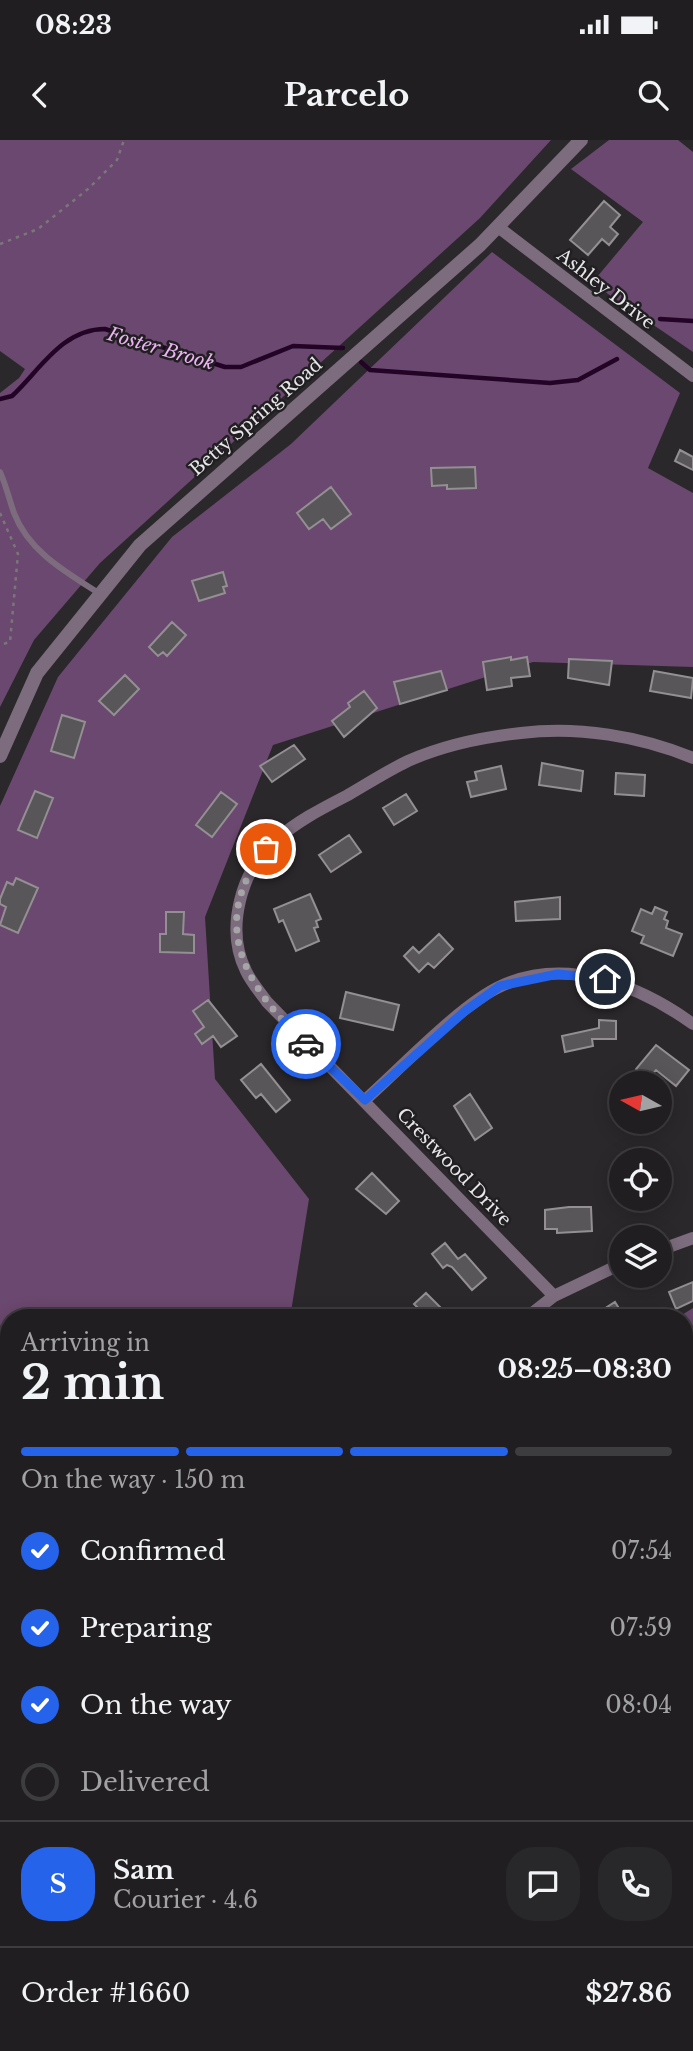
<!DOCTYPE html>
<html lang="en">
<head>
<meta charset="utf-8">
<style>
  :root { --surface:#201e20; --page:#282729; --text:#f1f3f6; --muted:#a2a2a5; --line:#3d3c3e; --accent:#2563eb }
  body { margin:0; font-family:"Libre Baskerville",serif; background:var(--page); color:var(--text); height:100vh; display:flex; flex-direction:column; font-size:26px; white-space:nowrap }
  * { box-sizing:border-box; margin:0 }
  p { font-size:23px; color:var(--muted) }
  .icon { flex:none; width:38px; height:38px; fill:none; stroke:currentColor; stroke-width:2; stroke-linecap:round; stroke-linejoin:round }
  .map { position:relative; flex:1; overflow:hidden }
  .side { position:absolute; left:0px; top:1169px; width:693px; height:742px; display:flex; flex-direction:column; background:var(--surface); border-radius:28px 28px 0 0; box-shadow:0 4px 18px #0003,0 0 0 2px var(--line) }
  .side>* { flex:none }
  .needle { width:46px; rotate:278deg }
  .buttons { position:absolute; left:609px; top:931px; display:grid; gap:14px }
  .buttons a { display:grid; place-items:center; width:63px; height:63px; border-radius:50%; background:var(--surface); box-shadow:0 4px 18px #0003,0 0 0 2px var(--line); font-size:35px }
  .pin { position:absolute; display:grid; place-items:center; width:60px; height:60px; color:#fff; margin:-30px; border:4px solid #fff; border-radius:50%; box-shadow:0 2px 7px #0007 }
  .courier { position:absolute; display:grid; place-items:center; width:70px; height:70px; margin:-35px; border:5px solid #2563eb; border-radius:50%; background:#fff; color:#222; box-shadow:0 2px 9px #0007 }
  .head em { font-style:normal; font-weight:800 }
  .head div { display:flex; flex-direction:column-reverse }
  .head { display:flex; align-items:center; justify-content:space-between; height:119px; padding:0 21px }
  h1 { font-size:46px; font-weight:800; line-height:52px }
  .bar { display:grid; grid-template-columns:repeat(4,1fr); gap:10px 7px; align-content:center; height:84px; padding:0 21px }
  .bar i { height:9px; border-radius:5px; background:var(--line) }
  .bar .active { background:var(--accent) }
  .bar p { grid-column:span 4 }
  .line { display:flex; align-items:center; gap:18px; padding:0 21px; border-top:2px solid var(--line) }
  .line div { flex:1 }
  .round { display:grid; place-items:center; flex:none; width:74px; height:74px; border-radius:28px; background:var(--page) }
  ol { padding:0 21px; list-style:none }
  li { display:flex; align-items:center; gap:21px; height:77px }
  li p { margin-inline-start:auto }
  li .icon { padding:7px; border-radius:50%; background:var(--accent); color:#fff; stroke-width:4 }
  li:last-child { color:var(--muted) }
  li i { width:38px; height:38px; border:4px solid var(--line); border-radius:50% }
  .status { display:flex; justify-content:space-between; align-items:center; height:49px; padding:0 35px; background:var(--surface); direction:ltr }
  .status svg { height:19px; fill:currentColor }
  header { display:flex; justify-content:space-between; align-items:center; height:91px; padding:0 21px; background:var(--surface); font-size:32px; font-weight:800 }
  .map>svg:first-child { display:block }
  .forest { fill:#6b486f }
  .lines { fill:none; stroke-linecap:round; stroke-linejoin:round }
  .stream { stroke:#230427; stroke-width:4.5 }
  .building { fill:#585659; stroke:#938f93; stroke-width:2 }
  .path { stroke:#797779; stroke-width:2.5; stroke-dasharray:3.5 5; stroke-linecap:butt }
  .service { stroke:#7c6c7e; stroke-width:6 }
  .minor { stroke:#7c6c7e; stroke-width:12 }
  .tertiary { stroke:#7c6c7e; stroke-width:14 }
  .done { stroke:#a5a4a6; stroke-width:7; stroke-dasharray:0 12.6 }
  .route { stroke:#2563eb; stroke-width:9 }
  .labels { text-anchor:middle; stroke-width:5; stroke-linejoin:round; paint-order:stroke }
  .street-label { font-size:18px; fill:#e7e6e8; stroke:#211f22 }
  .water-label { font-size:19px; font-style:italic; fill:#ebb3f2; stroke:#211f22 }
</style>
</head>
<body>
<div class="status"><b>08:23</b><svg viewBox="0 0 49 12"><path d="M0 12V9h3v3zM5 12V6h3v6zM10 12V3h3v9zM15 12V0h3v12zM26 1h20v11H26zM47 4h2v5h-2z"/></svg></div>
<header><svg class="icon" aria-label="back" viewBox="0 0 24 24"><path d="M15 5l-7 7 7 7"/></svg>Parcelo<svg class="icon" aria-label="search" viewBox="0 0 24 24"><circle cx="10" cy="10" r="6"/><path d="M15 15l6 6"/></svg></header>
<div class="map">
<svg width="693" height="1911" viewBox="0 0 693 1911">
  <rect width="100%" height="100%" fill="#2b282b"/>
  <!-- forest -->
  <path class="forest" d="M0,0H551L480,78L100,423L34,500L0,567V253L19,238L25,229L0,211Z
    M609,0H678L693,12V212L592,143L643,82L571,29Z
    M492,112L680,253L648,328L693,353V527L533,522L273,605L205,777L215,939L309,1059L290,1178H9V1495L0,1500V666L58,537L172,397L291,304Z
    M693,1168V1410L684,1408V1178H677Z
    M693,1513V1729L684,1723V1517Z
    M9,1681V1873L0,1871V1685Z
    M26,1902H281L282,1911H25Z"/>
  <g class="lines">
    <!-- stream -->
    <path class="stream" d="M660,179L693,181
      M361,222L370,230L550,243L578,240L617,219
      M0,259L12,256C40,230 62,189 105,189L225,227H241L293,206L343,208"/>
  </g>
  <!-- building -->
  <path class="building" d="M604,61L620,75L610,87L618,94L609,105L602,99L588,115L570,100Z
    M680,310L693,317V330L675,321Z
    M475,327L476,348L447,349V345L432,346L431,328Z
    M331,347L351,374L331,389L323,379L309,389L297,373Z
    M223,432L227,446L223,447L225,453L199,461L192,441Z
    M172,482L186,495L167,516L163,512L158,516L149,507Z
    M511,517V520L527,517L530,536L511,538L512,546L487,550L483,522Z
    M569,519L612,521L609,545L568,538Z
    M441,531L447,550L400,564L394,542Z
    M654,531L693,538L691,558L650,551Z
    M125,535L139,549L114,575L99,561Z
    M364,551L377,568L344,597L332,581L350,567L348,563Z
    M62,575L85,582L74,618L51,611Z
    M294,605L305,619L272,642L260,626Z
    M542,623L583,631L581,651L539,645Z
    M501,626L506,649L471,657L467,642L477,640L475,632Z
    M616,633L645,635L644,656L615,654Z
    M35,651L53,658L37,698L18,690Z
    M221,652L237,664L212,697L196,685Z
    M406,654L417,671L394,685L383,668Z
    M349,695L361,712L331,732L319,715Z
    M16,738L38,748L18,793L0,785L6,767L0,764V759L7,742L13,745Z
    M310,754L321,779L316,781L318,787L314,788L319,801L296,811L283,780L279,782L274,769Z
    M560,757V779L516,781L515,762Z
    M655,767L667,772L664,779L668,781L666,788L682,794L673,816L641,803L644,796L632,791L641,769L652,774Z
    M166,772H184L183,794L194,795V813L160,812V794H166Z
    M439,794L453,809L434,828L428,823L419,832L404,816L413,807L419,813Z
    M346,852L399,865L393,890L340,878Z
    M208,860L237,896L221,907L213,896L202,904L195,894L204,887L193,871Z
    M599,880L616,881V899H592L593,906L565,912L562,896L599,888Z
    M656,905L689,930L676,946L656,930L648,939L636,929Z
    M261,924L290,960L276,972L261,954L256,958L241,940Z
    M470,954L492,988L475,1000L454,966Z
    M372,1033L399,1061L386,1074L356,1049Z
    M569,1067H591L592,1091L557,1093V1089H545V1070Z
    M445,1103L458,1119L465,1114L486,1138L472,1150L452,1127L447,1125L443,1128L432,1114Z
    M693,1142V1161L676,1169L669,1152Z
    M426,1153L442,1169L433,1178H412L420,1170L414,1164Z
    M615,1162L625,1178H590Z"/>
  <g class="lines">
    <!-- path -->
    <path class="path" d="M0,104L38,89L88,49L117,20L124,0
      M0,373L18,414L10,502L0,505"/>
    <!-- service -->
    <path class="service" d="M0,332C6,345 9,359 14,373C29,412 66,432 100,454"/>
    <!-- minor -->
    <path class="minor" d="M498,87L693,236
      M365,960C400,929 461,864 501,846C566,816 639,845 693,884
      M660,1110L693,1098
      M554,1156L267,862C260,852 251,842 246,831C225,789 241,729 276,700C297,681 323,668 348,655C367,644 387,631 408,621C442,606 484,597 521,593C578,586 640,596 693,618
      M526,1178L554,1156L621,1124
      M0,1608L9,1604
      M549,1902L550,1911"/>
    <!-- tertiary -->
    <path class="tertiary" d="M0,616L37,533L140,405L480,105L581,0"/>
  </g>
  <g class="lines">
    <!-- done -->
    <path class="done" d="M266,709C206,784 247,848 306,904"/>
    <!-- route -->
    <path class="route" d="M306,904L365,960L465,871L500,846L558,834L605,839"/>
  </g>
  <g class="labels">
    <!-- street labels -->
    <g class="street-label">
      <text transform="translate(606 149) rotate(38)" y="6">Ashley Drive</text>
      <text transform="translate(256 277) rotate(-41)" y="6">Betty Spring Road</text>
      <text transform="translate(454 1027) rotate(46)" y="6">Crestwood Drive</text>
    </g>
    <!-- water labels -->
    <g class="water-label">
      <text transform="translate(161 208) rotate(16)" y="7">Foster Brook</text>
    </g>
  </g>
</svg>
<div class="buttons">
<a><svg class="needle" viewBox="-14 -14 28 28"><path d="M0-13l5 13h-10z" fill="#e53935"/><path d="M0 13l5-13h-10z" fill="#a2a2a5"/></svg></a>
<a><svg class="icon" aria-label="locate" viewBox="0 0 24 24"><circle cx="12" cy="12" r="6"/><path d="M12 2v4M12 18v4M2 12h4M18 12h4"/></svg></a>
<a><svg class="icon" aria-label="layers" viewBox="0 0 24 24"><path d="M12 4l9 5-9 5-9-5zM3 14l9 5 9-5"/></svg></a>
</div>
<div class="pin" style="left:266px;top:709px;background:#ea580c"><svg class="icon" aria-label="bag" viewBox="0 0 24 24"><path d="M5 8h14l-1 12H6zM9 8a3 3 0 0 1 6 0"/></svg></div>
<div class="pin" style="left:605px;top:839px;background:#1f2937"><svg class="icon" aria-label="home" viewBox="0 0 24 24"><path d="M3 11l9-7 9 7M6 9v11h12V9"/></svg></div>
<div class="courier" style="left:306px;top:904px"><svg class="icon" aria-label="car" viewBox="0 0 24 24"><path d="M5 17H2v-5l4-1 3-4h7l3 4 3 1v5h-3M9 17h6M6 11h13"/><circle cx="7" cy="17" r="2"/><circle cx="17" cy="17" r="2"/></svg></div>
<section class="side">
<div class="head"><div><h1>2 min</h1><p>Arriving in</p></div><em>08:25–08:30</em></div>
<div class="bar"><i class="active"></i><i class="active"></i><i class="active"></i><i></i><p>On the way · 150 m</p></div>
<ol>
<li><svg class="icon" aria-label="check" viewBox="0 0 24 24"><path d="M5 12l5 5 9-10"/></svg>Confirmed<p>07:54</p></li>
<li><svg class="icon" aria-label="check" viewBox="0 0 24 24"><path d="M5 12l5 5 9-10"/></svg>Preparing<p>07:59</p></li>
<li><svg class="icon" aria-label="check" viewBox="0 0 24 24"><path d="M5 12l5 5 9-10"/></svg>On the way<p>08:04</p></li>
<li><i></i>Delivered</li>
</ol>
<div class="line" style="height:126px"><b class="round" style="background:var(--accent);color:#fff">S</b><div><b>Sam</b><p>Courier · 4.6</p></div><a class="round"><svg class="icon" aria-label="chat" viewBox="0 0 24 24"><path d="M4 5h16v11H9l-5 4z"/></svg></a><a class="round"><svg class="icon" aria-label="phone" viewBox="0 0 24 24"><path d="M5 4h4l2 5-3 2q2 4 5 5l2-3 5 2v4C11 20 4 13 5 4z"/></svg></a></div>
<div class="line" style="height:91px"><div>Order #1660</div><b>$27.86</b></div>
</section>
</div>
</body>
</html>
